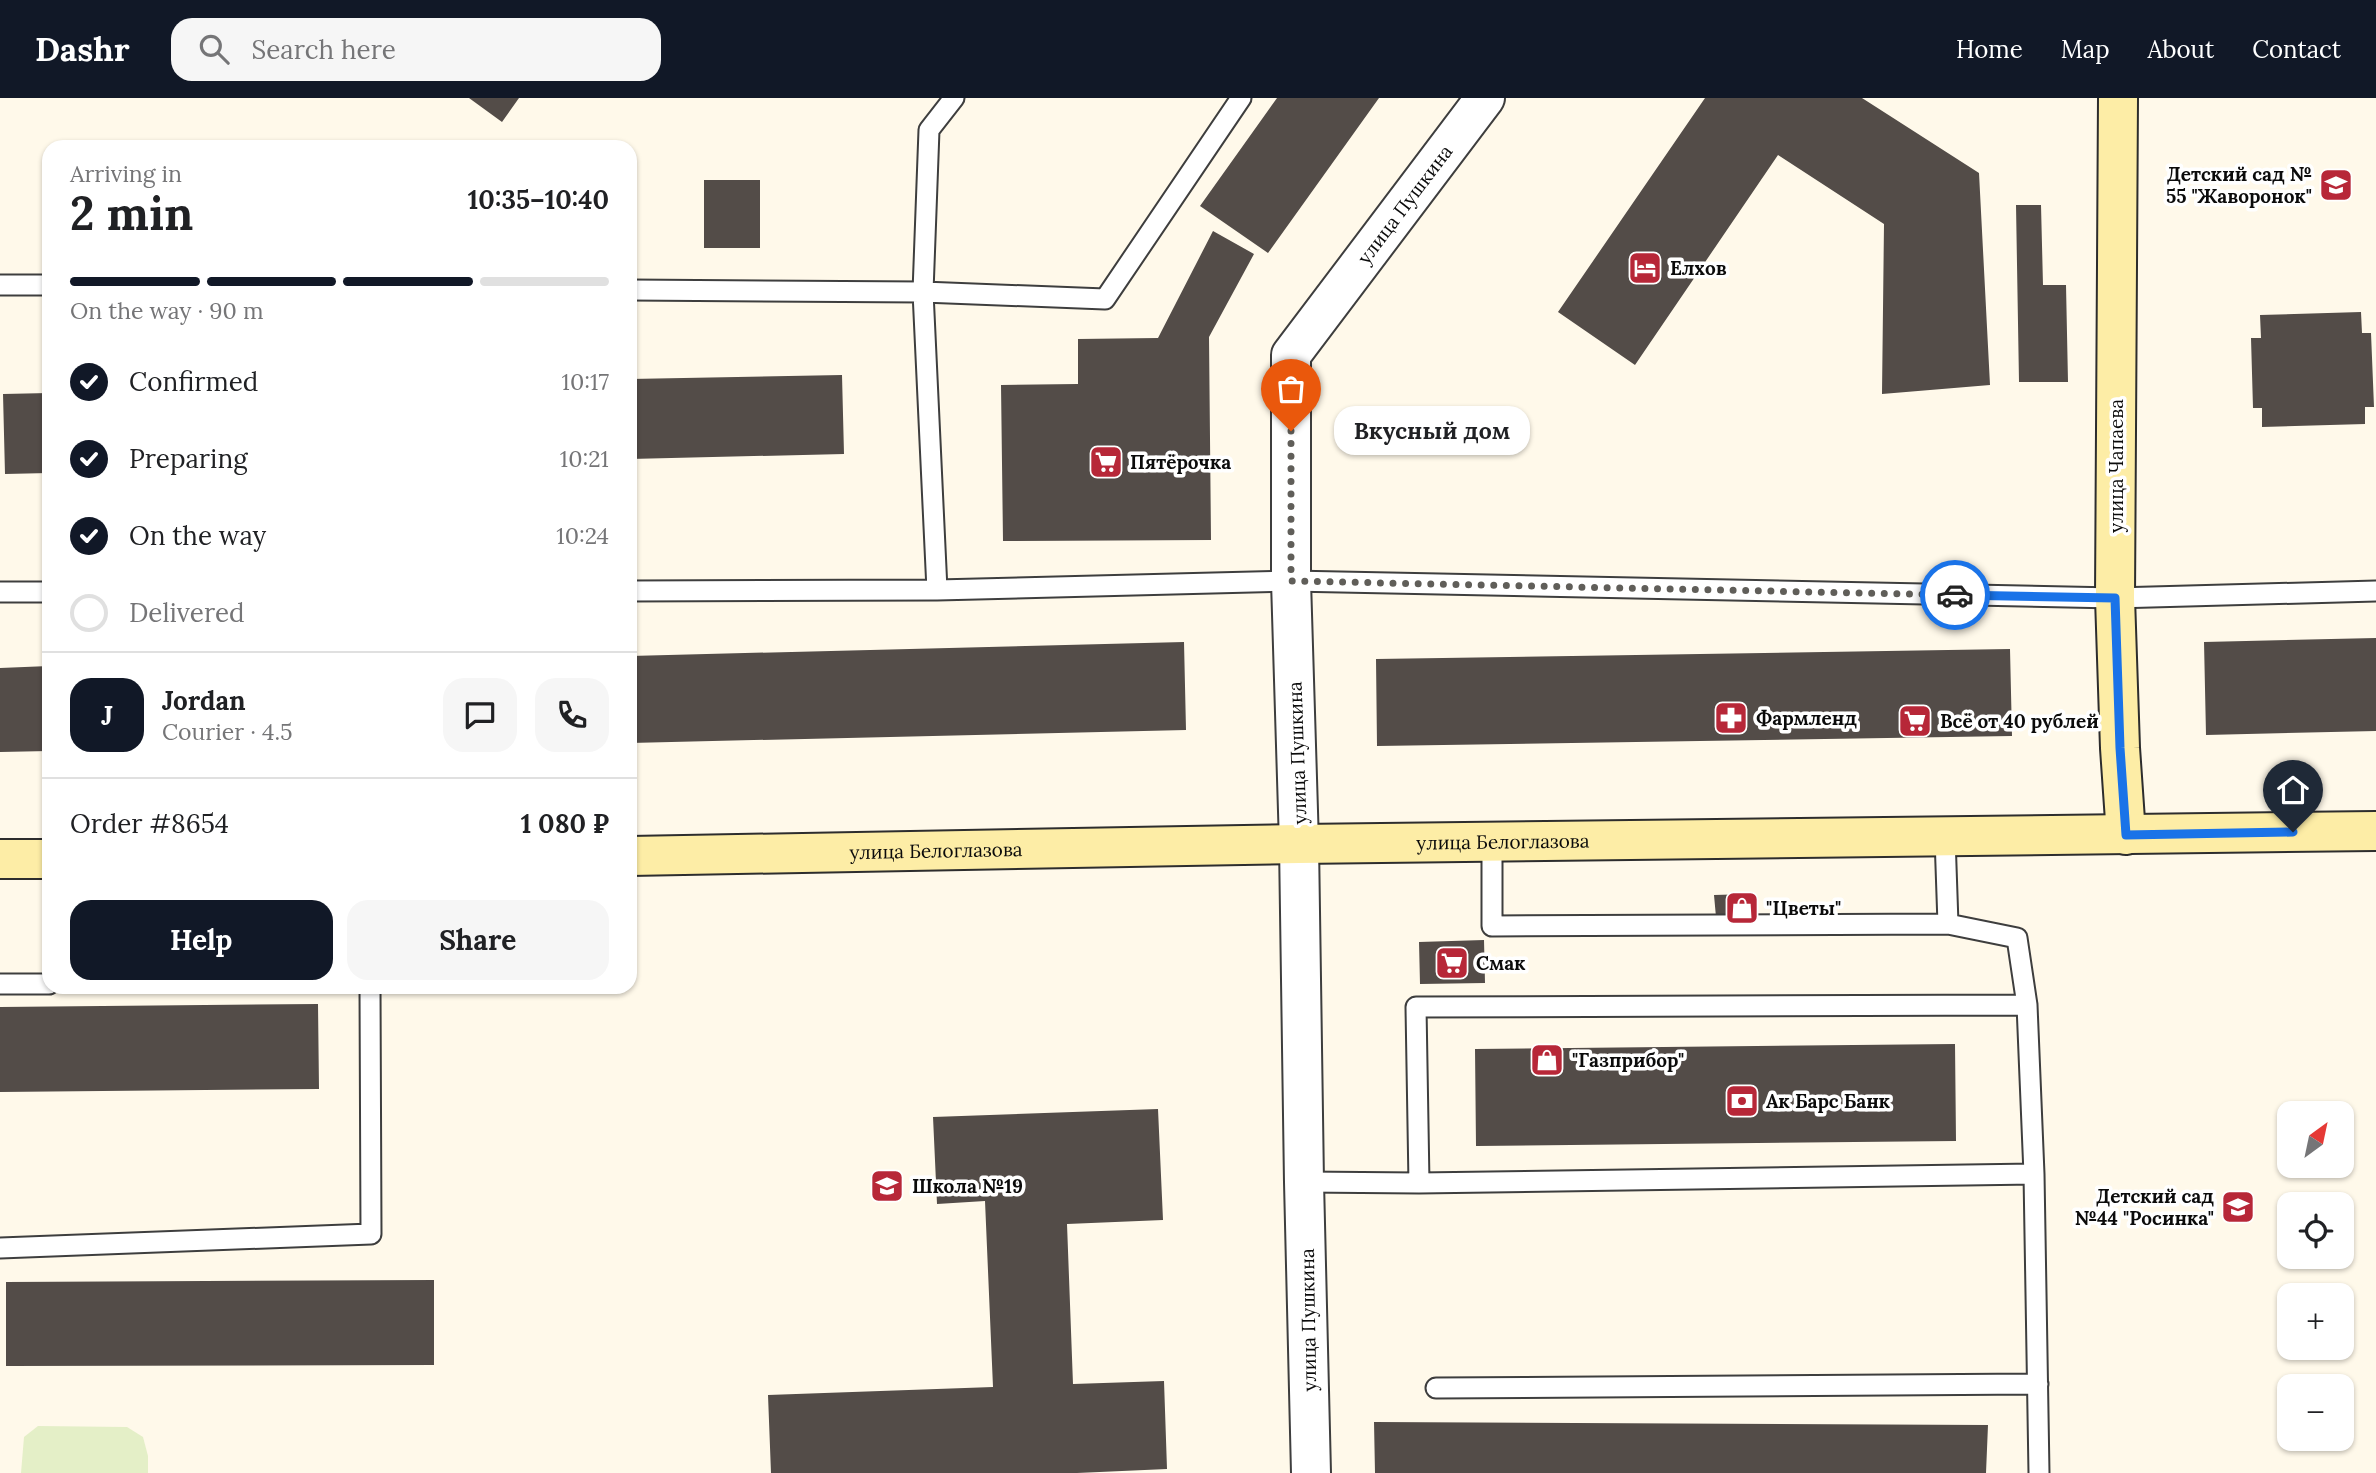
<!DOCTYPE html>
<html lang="en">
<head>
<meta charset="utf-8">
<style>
  :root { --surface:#fff; --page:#f6f6f6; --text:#202124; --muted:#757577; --line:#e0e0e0; --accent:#111827 }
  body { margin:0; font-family:Lora,serif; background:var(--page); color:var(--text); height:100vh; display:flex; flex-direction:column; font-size:26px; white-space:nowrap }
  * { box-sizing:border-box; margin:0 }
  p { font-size:23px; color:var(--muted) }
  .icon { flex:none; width:38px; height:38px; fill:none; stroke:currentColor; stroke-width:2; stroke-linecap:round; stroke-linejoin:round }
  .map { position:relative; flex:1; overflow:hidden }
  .side { position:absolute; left:42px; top:42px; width:595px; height:854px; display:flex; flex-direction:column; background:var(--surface); border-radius:21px; box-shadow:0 2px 5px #0004 }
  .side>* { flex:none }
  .needle { width:46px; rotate:33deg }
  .buttons { position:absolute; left:2277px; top:1003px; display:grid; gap:14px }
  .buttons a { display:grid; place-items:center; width:77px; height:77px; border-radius:14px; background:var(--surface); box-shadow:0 2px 5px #0004; font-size:35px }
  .pin { position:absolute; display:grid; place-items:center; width:60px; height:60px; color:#fff; margin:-72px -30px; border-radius:50% 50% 50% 0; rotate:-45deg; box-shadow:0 0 7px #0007 }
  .pin .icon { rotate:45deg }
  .courier { position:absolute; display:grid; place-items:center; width:70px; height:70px; margin:-35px; border:5px solid #1a73e8; border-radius:50%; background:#fff; color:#222; box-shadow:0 2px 9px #0007 }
  .bubble { position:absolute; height:49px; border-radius:21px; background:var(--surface); box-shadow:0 2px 5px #0004; font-size:23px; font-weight:800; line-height:49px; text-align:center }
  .headline em { font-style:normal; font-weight:800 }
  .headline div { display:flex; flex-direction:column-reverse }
  .headline { display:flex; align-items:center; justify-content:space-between; height:119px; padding:0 28px }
  h1 { font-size:46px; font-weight:800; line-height:52px }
  .bar { display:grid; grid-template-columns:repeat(4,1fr); gap:10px 7px; align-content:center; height:84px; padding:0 28px }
  .bar i { height:9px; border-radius:5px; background:var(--line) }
  .bar .on { background:var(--accent) }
  .bar p { grid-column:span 4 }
  .line { display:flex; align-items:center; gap:18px; padding:0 28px; border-top:2px solid var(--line) }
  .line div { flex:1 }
  .round { display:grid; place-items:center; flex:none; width:74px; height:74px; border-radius:21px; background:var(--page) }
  ol { padding:0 28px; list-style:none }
  li { display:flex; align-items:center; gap:21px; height:77px }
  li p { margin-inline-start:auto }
  li .icon { padding:7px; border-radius:50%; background:var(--accent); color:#fff; stroke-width:4 }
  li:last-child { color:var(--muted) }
  li i { width:38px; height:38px; border:4px solid var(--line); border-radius:50% }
  .button { display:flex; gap:14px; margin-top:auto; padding:14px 28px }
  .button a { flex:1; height:80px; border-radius:21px; background:var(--accent); color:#fff; font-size:28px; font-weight:800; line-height:80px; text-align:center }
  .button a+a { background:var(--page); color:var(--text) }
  header { display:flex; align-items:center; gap:42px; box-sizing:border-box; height:98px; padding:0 35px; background:var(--accent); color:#fff }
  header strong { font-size:33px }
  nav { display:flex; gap:38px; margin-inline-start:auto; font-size:24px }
  .search { width:490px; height:63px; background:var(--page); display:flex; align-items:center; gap:18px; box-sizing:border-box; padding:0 24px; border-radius:21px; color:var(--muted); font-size:26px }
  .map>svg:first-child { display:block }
  .pitch { fill:#e4efc7 }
  .building { fill:#534c48 }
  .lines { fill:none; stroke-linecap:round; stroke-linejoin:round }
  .lane-casing { stroke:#3e3e3e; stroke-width:23 }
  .street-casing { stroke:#3e3e3e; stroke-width:42 }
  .secondary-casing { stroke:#2d2d2d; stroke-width:42 }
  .lane { stroke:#fff; stroke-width:19 }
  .street { stroke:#fff; stroke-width:38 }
  .secondary { stroke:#fdeda6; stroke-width:38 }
  .done { stroke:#605e59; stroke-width:7; stroke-dasharray:0 12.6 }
  .route { stroke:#1a73e8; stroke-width:9 }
  .labels { text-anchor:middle; stroke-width:7; stroke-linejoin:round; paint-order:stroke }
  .poi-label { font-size:19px; font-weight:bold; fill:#0b0b0b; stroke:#fff; text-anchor:start }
  .street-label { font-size:19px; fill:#0b0b0b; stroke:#fff }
</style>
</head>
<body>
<header>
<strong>Dashr</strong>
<div class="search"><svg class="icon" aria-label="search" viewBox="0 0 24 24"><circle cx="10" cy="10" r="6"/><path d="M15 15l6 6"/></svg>Search here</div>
<nav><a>Home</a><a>Map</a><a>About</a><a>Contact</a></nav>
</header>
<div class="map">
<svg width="2376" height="1375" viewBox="0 0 2376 1375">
  <rect width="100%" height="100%" fill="#fff9ea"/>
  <!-- pitch -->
  <path class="pitch" d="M38,1328L127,1329L143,1339L148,1358V1375H21L24,1339Z"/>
  <!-- building -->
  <path class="building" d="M469,0H519L502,24Z
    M1277,0H1379L1268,155L1200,108Z
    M1705,0H1862L1979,75L1990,287L1882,296L1884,126L1778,57L1635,267L1558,214Z
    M704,82H760V150H704Z
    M2016,107H2041L2043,187H2066L2068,284H2019Z
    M1213,133L1254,156L1209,239L1211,442L1003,443L1001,287L1078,286V241L1158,240Z
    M2361,214L2362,235H2371L2374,309H2365V326L2262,329V310H2253L2251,240H2261L2260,217Z
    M842,277L844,356L630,361V281Z
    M49,295V375L5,376L3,296Z
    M2376,540V633L2206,637L2204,544Z
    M1184,544L1186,632L630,645V558Z
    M2010,551L2012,638L1377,648L1376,561Z
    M49,568V653L0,654V570Z
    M1749,796L1750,818L1716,819L1714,797Z
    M1484,842L1485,885L1420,886L1419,844Z
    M318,906L319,991L0,994V909Z
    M1955,946L1956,1043L1476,1048L1475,951Z
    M1158,1011L1163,1122L1067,1126L1073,1286L1164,1283L1167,1371L1077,1375H771L768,1297L993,1289L985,1103L937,1106L933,1019Z
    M434,1182V1267L6,1268V1184Z
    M1374,1324L1988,1327L1986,1375H1375Z"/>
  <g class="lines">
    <defs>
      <path id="lane" d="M0,187H49
        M630,192L923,194L1105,201L1241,0
        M937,492L923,194L929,32L954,0
        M630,493L937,492L1291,483L2115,500L2376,493
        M0,494H49
        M1945,739L1948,826L2017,840L2027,907L2034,1076
        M1492,743V828L1948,826
        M0,886H49
        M2027,907L1416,909L1419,1085L2034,1076L2039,1375
        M1304,1084L1419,1085
        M0,1150L371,1136L370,889
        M1436,1290L2038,1286"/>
      <g id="street">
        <path id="s1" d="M1311,1375L1304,1084L1299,746L1291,483V257L1485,0"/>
      </g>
      <g id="secondary">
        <path d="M2118,0L2115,500L2120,650L2126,737"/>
        <path id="s2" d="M630,758L1299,746L2376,733"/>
        <path d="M0,761H49"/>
      </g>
    </defs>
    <!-- lane casing -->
    <use href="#lane" class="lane-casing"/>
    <!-- street casing -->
    <use href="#street" class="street-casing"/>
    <!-- secondary casing -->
    <use href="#secondary" class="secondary-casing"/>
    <!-- lane -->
    <use href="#lane" class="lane"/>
    <!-- street -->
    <use href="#street" class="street"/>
    <!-- secondary -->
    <use href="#secondary" class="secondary"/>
  </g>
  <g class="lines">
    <!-- done -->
    <path class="done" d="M1291,333V483L1955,497"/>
    <!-- route -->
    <path class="route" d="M1955,497L2115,500L2120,650L2126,737L2293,734"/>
  </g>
  <!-- icons -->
  <defs>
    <symbol id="school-square" viewBox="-11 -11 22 22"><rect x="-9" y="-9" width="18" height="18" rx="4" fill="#b72738" stroke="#fff"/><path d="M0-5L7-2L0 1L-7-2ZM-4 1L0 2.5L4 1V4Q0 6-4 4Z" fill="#fff"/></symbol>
    <symbol id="hotel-square" viewBox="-11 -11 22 22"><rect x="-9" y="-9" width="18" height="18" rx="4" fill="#b72738" stroke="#fff"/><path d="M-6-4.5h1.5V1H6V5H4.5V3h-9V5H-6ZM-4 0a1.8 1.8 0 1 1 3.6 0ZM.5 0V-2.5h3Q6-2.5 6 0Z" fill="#fff"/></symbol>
    <symbol id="supermarket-square" viewBox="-11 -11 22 22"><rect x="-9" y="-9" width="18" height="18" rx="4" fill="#b72738" stroke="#fff"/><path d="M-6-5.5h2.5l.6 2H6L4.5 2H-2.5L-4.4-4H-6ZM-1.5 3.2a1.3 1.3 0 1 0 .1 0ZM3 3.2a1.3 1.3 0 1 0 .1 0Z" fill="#fff"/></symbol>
    <symbol id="pharmacy-square" viewBox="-11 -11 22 22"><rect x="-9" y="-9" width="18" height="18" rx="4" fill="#b72738" stroke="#fff"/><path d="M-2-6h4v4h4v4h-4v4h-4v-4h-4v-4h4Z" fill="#fff"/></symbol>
    <symbol id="shop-square" viewBox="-11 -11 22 22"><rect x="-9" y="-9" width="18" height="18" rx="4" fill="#b72738" stroke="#fff"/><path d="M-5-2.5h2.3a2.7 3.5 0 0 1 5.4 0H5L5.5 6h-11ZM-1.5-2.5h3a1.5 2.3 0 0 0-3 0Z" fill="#fff"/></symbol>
    <symbol id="bank-square" viewBox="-11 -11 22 22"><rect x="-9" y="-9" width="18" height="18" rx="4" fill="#b72738" stroke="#fff"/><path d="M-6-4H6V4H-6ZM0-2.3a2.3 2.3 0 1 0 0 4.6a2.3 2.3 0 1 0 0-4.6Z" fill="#fff"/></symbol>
  </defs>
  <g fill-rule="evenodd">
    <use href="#school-square" x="2317" y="68" width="38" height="38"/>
    <use href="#hotel-square" x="1626" y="151" width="38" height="38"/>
    <use href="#supermarket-square" x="1087" y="345" width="38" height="38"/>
    <use href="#pharmacy-square" x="1712" y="601" width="38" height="38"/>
    <use href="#supermarket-square" x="1896" y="604" width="38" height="38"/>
    <use href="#shop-square" x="1723" y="791" width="38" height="38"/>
    <use href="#supermarket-square" x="1433" y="846" width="38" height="38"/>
    <use href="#shop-square" x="1528" y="943" width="38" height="38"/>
    <use href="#bank-square" x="1723" y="984" width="38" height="38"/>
    <use href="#school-square" x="868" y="1069" width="38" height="38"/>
    <use href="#school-square" x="2219" y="1090" width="38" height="38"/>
  </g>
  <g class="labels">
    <!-- poi labels -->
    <g class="poi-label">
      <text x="2312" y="83" text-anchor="end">Детский сад №<tspan x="2312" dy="22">55 "Жаворонок"</tspan></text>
      <text x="1670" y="177">Елхов</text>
      <text x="1130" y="371">Пятёрочка</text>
      <text x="1756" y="627">Фармленд</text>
      <text x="1940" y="630">Всё от 40 рублей</text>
      <text x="1766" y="817">"Цветы"</text>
      <text x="1476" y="872">Смак</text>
      <text x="1572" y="969">"Газприбор"</text>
      <text x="1766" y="1010">Ак Барс Банк</text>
      <text x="912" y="1095">Школа №19</text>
      <text x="2214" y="1105" text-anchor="end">Детский сад<tspan x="2214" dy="22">№44 "Росинка"</tspan></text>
    </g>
    <!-- street labels -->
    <g class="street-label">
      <text dy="7" stroke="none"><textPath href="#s1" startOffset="1307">улица Пушкина</textPath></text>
      <text transform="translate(2116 368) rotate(-90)" y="7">улица Чапаева</text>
      <text transform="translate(1297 655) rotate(-92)" y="7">улица Пушкина</text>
      <text dy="7" stroke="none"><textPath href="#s2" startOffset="873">улица Белоглазова</textPath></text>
      <text dy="7" stroke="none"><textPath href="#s2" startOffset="306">улица Белоглазова</textPath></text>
      <text transform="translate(1308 1222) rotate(-91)" y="7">улица Пушкина</text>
    </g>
  </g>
</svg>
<div class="buttons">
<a><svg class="needle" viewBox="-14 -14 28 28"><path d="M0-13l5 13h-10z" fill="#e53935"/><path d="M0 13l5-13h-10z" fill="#757577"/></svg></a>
<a><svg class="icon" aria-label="locate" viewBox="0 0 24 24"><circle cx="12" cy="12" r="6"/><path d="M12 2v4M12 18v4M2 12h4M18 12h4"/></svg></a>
<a>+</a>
<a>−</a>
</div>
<div class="pin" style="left:1291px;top:333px;background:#ea580c"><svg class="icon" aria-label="bag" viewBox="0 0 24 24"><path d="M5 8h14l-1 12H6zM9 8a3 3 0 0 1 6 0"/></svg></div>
<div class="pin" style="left:2293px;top:734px;background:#1f2937"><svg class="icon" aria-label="home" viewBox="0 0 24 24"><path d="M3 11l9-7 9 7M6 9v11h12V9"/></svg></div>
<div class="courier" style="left:1955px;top:497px"><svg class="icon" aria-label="car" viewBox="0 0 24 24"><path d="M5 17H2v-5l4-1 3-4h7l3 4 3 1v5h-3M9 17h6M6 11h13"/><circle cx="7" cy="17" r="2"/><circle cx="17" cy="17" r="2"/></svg></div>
<div class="bubble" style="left:1334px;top:308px;width:196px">Вкусный дом</div>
<section class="side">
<div class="headline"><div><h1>2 min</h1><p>Arriving in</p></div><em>10:35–10:40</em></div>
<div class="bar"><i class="on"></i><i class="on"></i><i class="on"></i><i></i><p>On the way · 90 m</p></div>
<ol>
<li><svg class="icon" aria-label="check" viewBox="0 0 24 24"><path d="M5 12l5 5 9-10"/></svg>Confirmed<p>10:17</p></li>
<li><svg class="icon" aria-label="check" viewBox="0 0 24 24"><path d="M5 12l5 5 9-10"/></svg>Preparing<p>10:21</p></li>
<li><svg class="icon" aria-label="check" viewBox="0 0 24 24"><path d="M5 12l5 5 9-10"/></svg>On the way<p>10:24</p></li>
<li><i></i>Delivered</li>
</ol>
<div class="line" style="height:126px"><b class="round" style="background:var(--accent);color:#fff">J</b><div><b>Jordan</b><p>Courier · 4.5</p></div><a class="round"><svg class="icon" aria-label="chat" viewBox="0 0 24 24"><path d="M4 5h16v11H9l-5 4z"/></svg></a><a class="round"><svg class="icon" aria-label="phone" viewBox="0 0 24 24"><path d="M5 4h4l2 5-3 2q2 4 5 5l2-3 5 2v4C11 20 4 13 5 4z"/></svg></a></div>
<div class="line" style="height:91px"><div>Order #8654</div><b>1 080 ₽</b></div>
<div class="button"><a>Help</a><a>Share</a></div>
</section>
</div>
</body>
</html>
